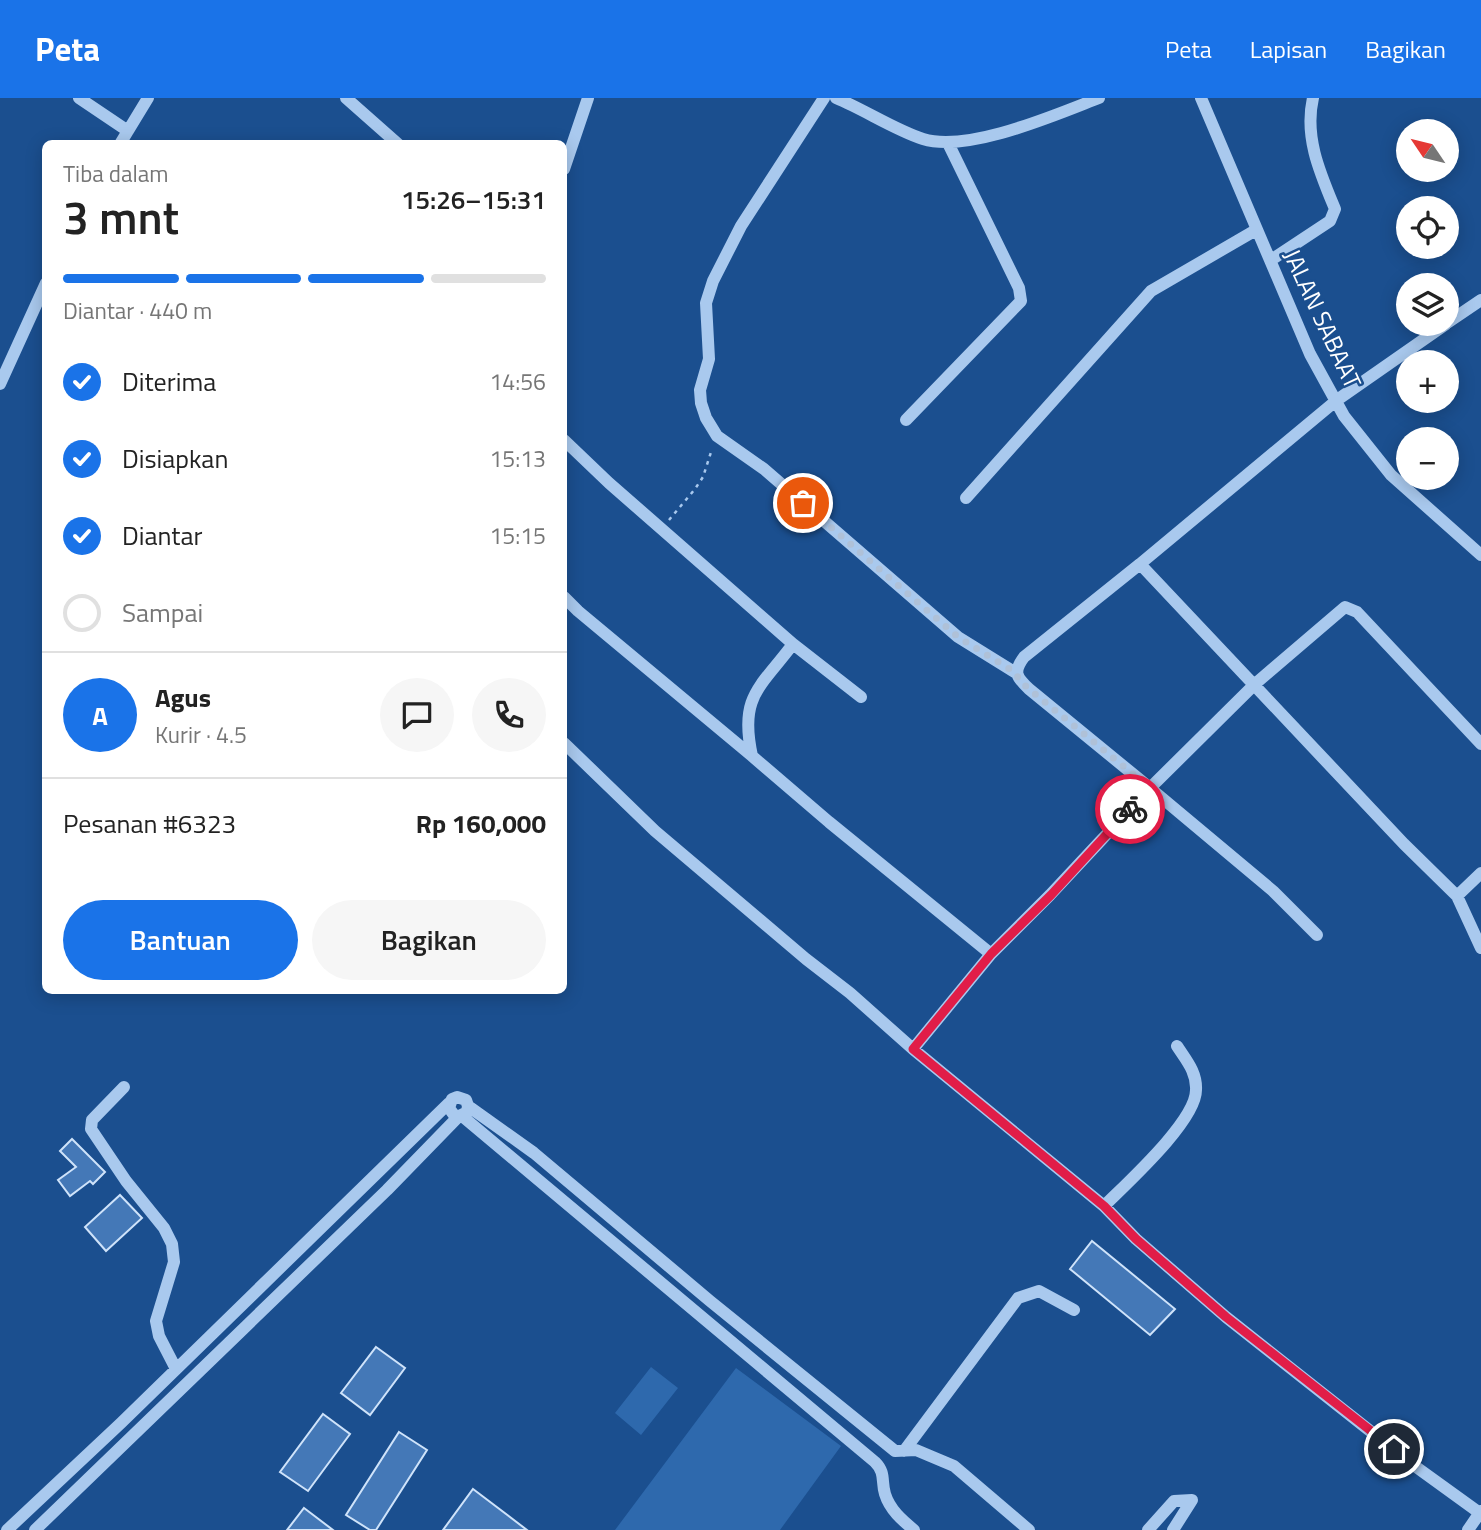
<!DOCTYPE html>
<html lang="id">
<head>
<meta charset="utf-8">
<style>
  :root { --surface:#fff; --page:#f6f6f6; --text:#222; --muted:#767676; --line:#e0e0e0; --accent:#1a73e8 }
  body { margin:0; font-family:"Titillium Web",sans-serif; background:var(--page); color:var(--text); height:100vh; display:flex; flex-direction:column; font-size:26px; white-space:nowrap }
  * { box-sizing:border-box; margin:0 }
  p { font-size:23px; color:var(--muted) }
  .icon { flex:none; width:38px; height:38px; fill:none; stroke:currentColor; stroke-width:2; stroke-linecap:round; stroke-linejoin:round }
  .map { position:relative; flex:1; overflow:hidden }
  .drawer { position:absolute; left:42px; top:42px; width:525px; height:854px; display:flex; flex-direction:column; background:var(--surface); border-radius:10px; box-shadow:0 4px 18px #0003 }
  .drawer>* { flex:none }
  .needle { width:46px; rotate:305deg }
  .controls { position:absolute; left:1396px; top:21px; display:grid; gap:14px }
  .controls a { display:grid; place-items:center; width:63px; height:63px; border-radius:50%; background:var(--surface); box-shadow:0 4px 18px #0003; font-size:35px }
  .pin { position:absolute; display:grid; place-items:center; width:60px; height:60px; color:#fff; margin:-30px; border:4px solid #fff; border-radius:50%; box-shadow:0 2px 7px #0007 }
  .courier { position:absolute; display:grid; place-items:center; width:70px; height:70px; margin:-35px; border:5px solid #e11d48; border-radius:50%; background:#fff; color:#222; box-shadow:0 2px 9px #0007 }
  .overview em { font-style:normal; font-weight:600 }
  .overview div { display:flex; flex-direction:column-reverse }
  .overview { display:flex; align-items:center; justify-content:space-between; height:119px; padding:0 21px }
  h1 { font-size:46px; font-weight:600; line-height:52px }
  .bar { display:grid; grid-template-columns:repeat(4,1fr); gap:10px 7px; align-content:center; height:84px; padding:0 21px }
  .bar i { height:9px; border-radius:5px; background:var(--line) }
  .bar .selected { background:var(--accent) }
  .bar p { grid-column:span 4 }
  .line { display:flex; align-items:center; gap:18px; padding:0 21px; border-top:2px solid var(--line) }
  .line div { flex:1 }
  .round { display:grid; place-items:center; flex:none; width:74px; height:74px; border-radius:37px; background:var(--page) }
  ol { padding:0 21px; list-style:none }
  li { display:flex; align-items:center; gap:21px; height:77px }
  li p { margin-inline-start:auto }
  li .icon { padding:7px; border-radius:50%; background:var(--accent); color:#fff; stroke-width:4 }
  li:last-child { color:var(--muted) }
  li i { width:38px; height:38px; border:4px solid var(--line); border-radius:50% }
  .action { display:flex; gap:14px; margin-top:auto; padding:14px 21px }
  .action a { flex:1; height:80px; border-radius:42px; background:var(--accent); color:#fff; font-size:28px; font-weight:600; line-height:80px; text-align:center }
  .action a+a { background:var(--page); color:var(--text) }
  header { display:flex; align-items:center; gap:42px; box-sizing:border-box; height:98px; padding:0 35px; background:var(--accent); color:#fff }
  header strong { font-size:33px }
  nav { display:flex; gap:38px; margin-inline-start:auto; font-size:24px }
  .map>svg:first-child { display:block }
  .green { fill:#2e69ad }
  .building { fill:#4478b7; stroke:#cfe3fa; stroke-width:2 }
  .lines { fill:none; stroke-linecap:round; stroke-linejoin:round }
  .path { stroke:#a9c9ee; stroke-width:2.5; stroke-dasharray:3.5 5; stroke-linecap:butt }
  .minor { stroke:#a9c9ee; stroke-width:12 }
  .done { stroke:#afc1d8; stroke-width:7; stroke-dasharray:0 12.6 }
  .route { stroke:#e11d48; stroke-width:9 }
  .labels { text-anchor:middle; stroke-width:5; stroke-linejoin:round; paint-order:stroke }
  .street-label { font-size:24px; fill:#fff; stroke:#1b4f8f }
</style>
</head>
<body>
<header>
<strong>Peta</strong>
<nav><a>Peta</a><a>Lapisan</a><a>Bagikan</a></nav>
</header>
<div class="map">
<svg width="1481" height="1432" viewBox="0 0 1481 1432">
  <rect width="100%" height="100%" fill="#1b4f8f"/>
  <!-- green -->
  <path class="green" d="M651,1269L678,1290L641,1337L615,1315Z
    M736,1270L841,1348L780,1432H615Z"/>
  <!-- building -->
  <path class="building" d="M72,1041L105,1074L93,1086L90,1083L70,1098L58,1082L76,1069L60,1053Z
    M120,1097L142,1120L106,1153L85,1129Z
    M1092,1143L1175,1211L1150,1237L1070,1171Z
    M376,1249L405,1270L370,1317L341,1295Z
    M323,1316L350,1336L308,1393L280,1374Z
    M399,1334L427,1352L376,1432H370L346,1417Z
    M473,1391L527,1432H443Z
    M304,1410L333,1432H287Z"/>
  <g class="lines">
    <!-- path -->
    <path class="path" d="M669,422L695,391L703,379L712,351"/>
    <!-- minor -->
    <path class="minor" d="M79,0L128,33
      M346,0L398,46
      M824,0L741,128L713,183L706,205L709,261L700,292L701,305L706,320L717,338L764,371L958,539L1016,575
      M836,0C865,12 895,32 923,41C968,55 1055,17 1099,0
      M1201,0L1310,256L1344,318L1391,377L1481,457
      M120,46L148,0
      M564,71L588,0
      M1271,162L1330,123L1335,111C1320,75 1304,39 1313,0
      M1447,225L1481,202
      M1446,226L1337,302L1140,466L1404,746L1457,798L1481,850
      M0,286L46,185
      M906,322L1021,203L1019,190L948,45
      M564,342L609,385L793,546C760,590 739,598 752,658L829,724L991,856
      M966,400L1151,193L1256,132
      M564,499L578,513L752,658
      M793,546L861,599
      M564,645L655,733L806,861L850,895L913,951L1104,1108L1136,1141L1226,1219L1412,1366L1481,1416
      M1457,798L1481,775
      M1317,837L1273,793L1150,690L1255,586L1345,509L1357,514L1481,646
      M913,951L991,856L1050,797L1150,690L1029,591C1016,579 1013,574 1024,559L1140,466
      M124,989L92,1022L91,1031L126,1083L164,1130L172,1146L174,1164L156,1223L159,1238L176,1271
      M468,1008L534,1055L710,1203L895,1353L916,1352L954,1368L1029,1432
      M462,1018L875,1364C886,1375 881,1383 885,1396C890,1412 902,1422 914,1432
      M1104,1108C1127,1085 1196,1023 1196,992C1197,974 1186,962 1177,948
      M904,1353L1018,1200L1039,1193L1074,1212
      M7,1432L121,1325L449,1005
      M35,1432L387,1092L459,1018L467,1014L468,1008L466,1002L457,999L452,1001L449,1010L454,1017L459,1018
      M1148,1432L1174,1403L1192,1402L1173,1432
      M1468,1432L1481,1413"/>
  </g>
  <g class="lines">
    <!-- done -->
    <path class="done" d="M803,405L958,539L1016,575L1019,582L1029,591L1150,690L1130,711"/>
    <!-- route -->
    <path class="route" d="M1130,711L1051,797L991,856L913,951L1104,1108L1136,1141L1226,1219L1394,1351"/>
  </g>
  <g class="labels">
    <!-- street labels -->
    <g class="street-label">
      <text transform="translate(1322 221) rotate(65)" y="8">JALAN SABAAT</text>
    </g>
  </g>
</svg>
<div class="controls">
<a><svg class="needle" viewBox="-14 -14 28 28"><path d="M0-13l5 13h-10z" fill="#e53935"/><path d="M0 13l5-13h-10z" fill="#767676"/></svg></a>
<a><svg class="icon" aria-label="locate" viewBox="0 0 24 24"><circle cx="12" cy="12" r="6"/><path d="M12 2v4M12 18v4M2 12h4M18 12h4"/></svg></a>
<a><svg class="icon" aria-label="layers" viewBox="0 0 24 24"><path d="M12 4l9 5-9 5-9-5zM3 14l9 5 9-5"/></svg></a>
<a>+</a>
<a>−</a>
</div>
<div class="pin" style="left:803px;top:405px;background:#ea580c"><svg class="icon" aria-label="bag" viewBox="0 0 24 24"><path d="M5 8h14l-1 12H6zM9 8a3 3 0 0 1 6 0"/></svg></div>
<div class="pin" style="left:1394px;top:1351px;background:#1f2937"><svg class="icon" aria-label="home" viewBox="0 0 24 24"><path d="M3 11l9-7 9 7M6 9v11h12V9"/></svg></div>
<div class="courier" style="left:1130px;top:711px"><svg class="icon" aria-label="bike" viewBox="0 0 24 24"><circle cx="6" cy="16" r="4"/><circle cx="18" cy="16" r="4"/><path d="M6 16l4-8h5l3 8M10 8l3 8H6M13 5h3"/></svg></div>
<section class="drawer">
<div class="overview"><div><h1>3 mnt</h1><p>Tiba dalam</p></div><em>15:26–15:31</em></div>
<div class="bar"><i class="selected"></i><i class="selected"></i><i class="selected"></i><i></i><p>Diantar · 440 m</p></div>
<ol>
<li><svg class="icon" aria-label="check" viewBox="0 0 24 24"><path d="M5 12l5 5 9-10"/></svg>Diterima<p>14:56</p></li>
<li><svg class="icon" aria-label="check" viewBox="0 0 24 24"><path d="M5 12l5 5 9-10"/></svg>Disiapkan<p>15:13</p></li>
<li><svg class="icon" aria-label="check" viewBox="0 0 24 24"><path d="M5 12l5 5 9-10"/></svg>Diantar<p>15:15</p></li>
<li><i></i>Sampai</li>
</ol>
<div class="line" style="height:126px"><b class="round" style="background:var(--accent);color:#fff">A</b><div><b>Agus</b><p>Kurir · 4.5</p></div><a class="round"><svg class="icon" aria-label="chat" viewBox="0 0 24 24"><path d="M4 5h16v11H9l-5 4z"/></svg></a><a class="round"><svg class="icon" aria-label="phone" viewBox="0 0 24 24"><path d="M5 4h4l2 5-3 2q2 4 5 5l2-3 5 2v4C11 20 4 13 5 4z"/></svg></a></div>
<div class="line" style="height:91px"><div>Pesanan #6323</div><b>Rp 160,000</b></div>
<div class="action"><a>Bantuan</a><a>Bagikan</a></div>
</section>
</div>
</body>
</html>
